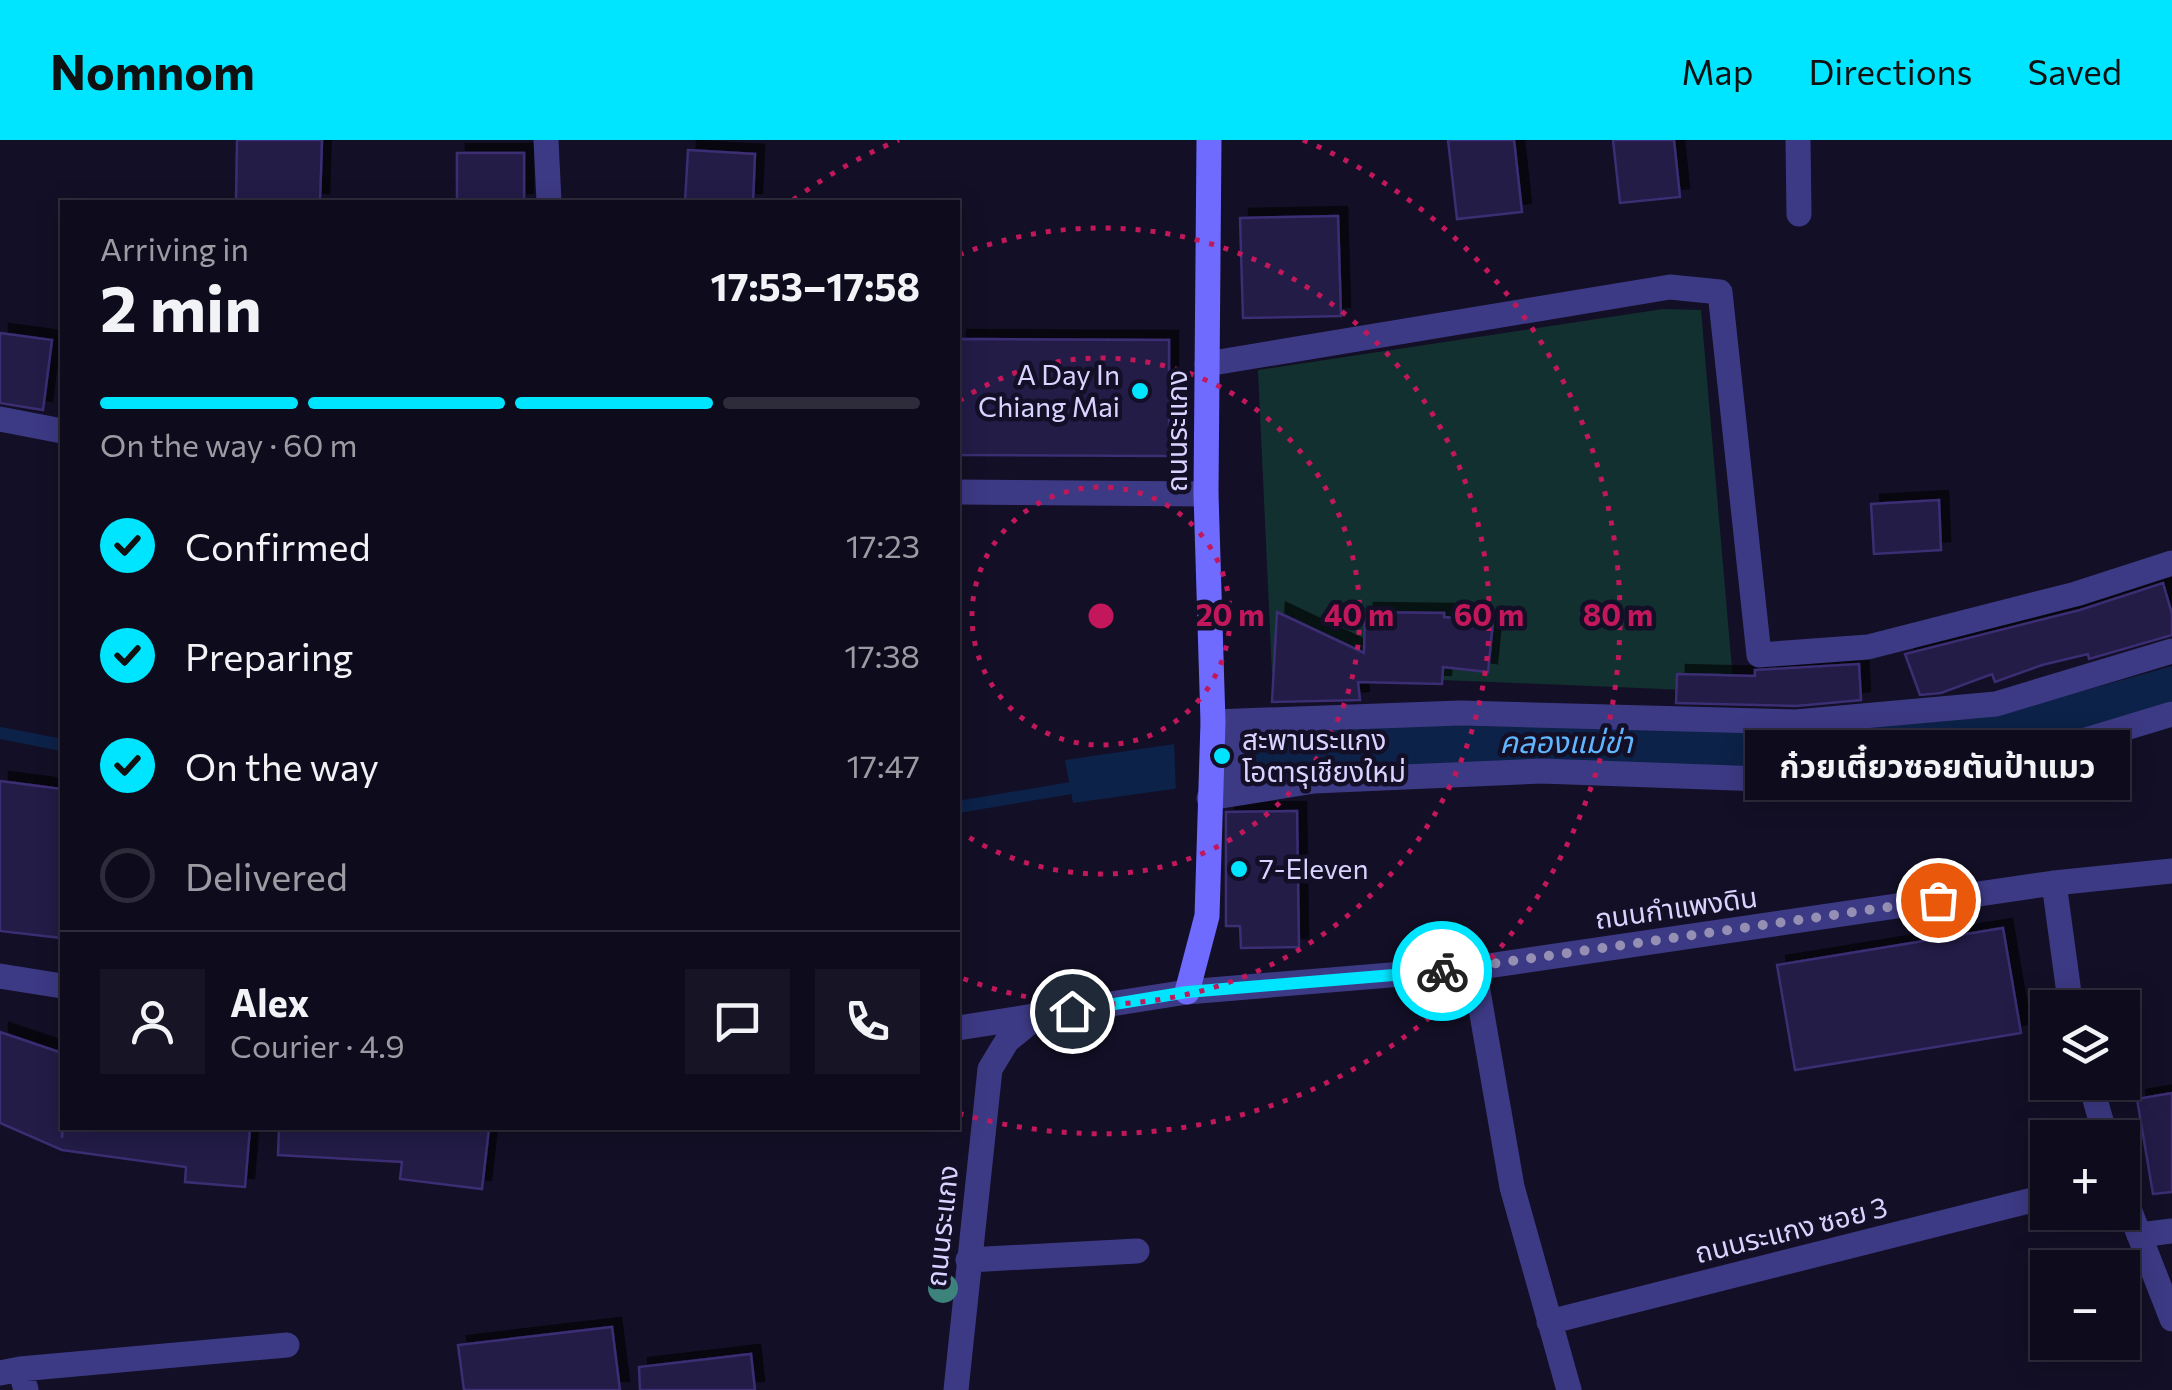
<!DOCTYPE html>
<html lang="en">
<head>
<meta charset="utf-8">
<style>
  :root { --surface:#0e0b1c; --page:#171425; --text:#f1f3f6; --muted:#9b9ba3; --line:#2e2b3b; --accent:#00e5ff }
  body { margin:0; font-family:Commissioner,"Noto Sans Thai",sans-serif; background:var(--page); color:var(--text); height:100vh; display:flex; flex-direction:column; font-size:38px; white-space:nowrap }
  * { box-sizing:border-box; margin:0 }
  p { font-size:32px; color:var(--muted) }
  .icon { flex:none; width:55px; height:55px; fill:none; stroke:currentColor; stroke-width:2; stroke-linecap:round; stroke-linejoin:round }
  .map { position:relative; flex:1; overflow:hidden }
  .panel { position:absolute; left:60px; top:60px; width:900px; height:930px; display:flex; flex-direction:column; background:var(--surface); border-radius:0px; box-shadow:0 5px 25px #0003,0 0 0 2px var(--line) }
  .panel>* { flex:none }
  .controls { position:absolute; left:2030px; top:850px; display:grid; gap:20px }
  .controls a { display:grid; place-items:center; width:110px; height:110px; border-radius:0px; background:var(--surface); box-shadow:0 5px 25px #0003,0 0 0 2px var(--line); font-size:50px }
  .pin { position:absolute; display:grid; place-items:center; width:85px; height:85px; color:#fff; margin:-42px; border:5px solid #fff; border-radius:50%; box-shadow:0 2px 10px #0007 }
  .courier { position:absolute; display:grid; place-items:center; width:100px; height:100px; margin:-50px; border:8px solid #00e5ff; border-radius:50%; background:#fff; color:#222; box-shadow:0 2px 12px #0007 }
  .bubble { position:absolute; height:70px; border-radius:0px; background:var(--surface); box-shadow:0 5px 25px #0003,0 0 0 2px var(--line); font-size:32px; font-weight:700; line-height:70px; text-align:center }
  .headline em { font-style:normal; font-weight:700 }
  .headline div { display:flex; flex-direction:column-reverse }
  .headline { display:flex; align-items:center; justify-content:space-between; height:170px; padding:0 40px }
  h1 { font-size:65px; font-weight:700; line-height:75px }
  .bar { display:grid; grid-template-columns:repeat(4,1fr); gap:15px 10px; align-content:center; height:120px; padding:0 40px }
  .bar i { height:12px; border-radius:8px; background:var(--line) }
  .bar .active { background:var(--accent) }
  .bar p { grid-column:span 4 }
  .line { display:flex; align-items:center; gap:25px; padding:0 40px; border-top:2px solid var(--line) }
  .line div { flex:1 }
  .round { display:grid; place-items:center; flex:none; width:105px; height:105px; border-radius:0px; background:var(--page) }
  ol { padding:0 40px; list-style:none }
  li { display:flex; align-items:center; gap:30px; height:110px }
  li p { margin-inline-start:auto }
  li .icon { padding:10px; border-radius:50%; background:var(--accent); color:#111; stroke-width:4 }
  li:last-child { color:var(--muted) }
  li i { width:55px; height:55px; border:5px solid var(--line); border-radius:50% }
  header { display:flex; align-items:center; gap:60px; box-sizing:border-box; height:140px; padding:0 50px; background:var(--accent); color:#111 }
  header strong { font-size:48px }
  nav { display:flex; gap:55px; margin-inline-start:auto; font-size:35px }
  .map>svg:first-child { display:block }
  .green { fill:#12302f }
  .water { fill:#0c2248 }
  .pier { fill:#130f26 }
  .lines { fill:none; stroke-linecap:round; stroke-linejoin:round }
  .stream { stroke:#0c2248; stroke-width:12 }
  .building { fill:#241b47; stroke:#3b2d73; stroke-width:2.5; filter:url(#shadow) }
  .street { stroke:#3d3a85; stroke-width:25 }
  .secondary { stroke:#6f6bff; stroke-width:25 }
  .tree { fill:#3d827b }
  .done { stroke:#948fb3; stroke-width:10; stroke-dasharray:0 18 }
  .route { stroke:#00e5ff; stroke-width:12 }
  .ring { fill:none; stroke:#c2185b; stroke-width:5; stroke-dasharray:5 10 }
  .poi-dot { fill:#00e5ff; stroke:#130f26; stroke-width:4 }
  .labels { text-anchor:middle; stroke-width:9; stroke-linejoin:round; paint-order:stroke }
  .poi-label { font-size:28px; fill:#d9d4ff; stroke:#130f26; text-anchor:start }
  .street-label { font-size:28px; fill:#d9d4ff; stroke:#130f26 }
  .water-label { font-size:30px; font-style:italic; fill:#62b6ff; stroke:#130f26 }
  .centre { fill:#c2185b; stroke:#130f26; stroke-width:5 }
  .ring-label { font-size:30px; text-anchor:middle; font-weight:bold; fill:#c2185b; stroke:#130f26; stroke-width:9; stroke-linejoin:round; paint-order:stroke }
</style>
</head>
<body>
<header>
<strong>Nomnom</strong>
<nav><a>Map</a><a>Directions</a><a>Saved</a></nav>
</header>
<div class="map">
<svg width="2172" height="1250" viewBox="0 0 2172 1250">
  <defs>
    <filter id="shadow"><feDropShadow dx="9" dy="-9" stdDeviation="0" flood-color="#0009"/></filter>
  </defs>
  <rect width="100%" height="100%" fill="#130f26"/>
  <!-- green -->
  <path class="green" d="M1663,169L1701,170L1734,552L1272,533L1258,230Z"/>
  <!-- water -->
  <path class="water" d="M2172,526V568L2021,612L1763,632L1316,629L1073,663L1065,620L1312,584L1542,587L2015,570Z"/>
  <!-- pier -->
  <path class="pier" d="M1246,589L1249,644L1176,654L1174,599Z"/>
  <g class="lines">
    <!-- stream -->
    <path class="stream" d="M0,593L62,605
      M958,667L1083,646"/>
  </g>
  <!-- building -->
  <path class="building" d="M237,0H322L320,62H236Z
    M1448,0H1514L1522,72L1457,79Z
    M1613,0H1674L1680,57L1620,63Z
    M688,10L755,14L753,62H685Z
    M457,13H524V62H457Z
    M1338,76L1341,176L1243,178L1240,78Z
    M0,193L52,200L43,270L0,263Z
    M958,199L1169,200V316L958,315Z
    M1939,360L1941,410L1874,414L1871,364Z
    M2163,443L2172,474V495L2089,519L2088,514L2042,525L1995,542L1992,534L1941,553L1920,555L1905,514L2080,470Z
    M1277,472L1364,513L1365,472L1444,473V477L1493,481L1488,532L1443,527L1442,544L1358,542L1360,560L1272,562Z
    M1859,524L1861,560L1796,566L1676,563L1677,534L1755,536V530Z
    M0,641L62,649V798L0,791Z
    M1297,671L1299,807L1241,808L1240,786H1226V672Z
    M2003,788L2021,893L1795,930L1777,825Z
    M0,892L62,913V998L63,988H250L245,1047L185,1042L186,1027L62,1010L0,983Z
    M2172,953V1052L2153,1054L2137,959Z
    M279,988H489L482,1049L400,1039L402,1022L278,1015Z
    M612,1187L620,1250H464L458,1205Z
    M751,1214L755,1250H640L639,1227Z"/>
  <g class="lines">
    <!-- street -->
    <path class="street" d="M546,0L549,62
      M1798,0L1799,74
      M1207,224L1670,147L1720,152L1759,515L1868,507L2076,454L2172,423
      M0,279L62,291
      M958,352L1206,354
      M1213,582L1460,573L1796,582L1996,564L2172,511
      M1233,582L1236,652
      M1209,658L1314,641L1542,631L1762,639L2023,619L2172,574
      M2054,743L2071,868
      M1474,828L1512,1047L1569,1250
      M0,836L62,846
      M958,888L1187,852L1474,828L2054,743L2172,731
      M2090,942L2106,998
      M2122,1051L2172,1179
      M2139,1095L2172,1091
      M968,1120L1137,1111
      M1549,1182L2048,1056
      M20,1229L287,1205
      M0,1233L20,1229L26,1250
      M956,1250L990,929L1007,901L1035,878"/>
    <!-- secondary -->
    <path class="secondary" d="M1187,852L1207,776L1213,582L1206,354L1209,0"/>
  </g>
  <!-- trees -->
  <circle class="tree" cx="943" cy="1148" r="15"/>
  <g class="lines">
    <!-- done -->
    <path class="done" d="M1442,831L1938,760"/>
    <!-- route -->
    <path class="route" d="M1072,871L1187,852L1442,831"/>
  </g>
  <!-- distance rings -->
  <g class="ring">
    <circle cx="1101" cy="476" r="129"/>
    <path d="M959 261A258 258 0 1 1 959 691"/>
    <path d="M959 115A388 388 0 1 1 959 837"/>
    <path d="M793 60A517 517 0 0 1 899 0M1303 0A517 517 0 0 1 958 973"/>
  </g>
  <!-- markers -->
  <g class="poi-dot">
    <circle cx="1140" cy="251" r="10"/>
    <circle cx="1222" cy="616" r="10"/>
    <circle cx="1239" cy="729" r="10"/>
  </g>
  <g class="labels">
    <!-- poi labels -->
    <g class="poi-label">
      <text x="1120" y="245" text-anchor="end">A Day In<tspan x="1120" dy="32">Chiang Mai</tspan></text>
      <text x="1242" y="610">สะพานระแกง<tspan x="1242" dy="32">โอตารุเชียงใหม่</tspan></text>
      <text x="1259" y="739">7-Eleven</text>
    </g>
    <!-- street labels -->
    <g class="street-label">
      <text transform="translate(1177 291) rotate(-90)" y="10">ถนนระแกง</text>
      <text transform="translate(1676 768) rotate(-8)" y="10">ถนนกำแพงดิน</text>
      <text transform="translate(942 1086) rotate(-84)" y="10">ถนนระแกง</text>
      <text transform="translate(1791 1090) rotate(-14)" y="10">ถนนระแกง ซอย 3</text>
    </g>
    <!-- water labels -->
    <g class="water-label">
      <text x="1566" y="613">คลองแม่ข่า</text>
    </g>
  </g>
  <circle cx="1101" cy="476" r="15" class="centre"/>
  <g class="ring-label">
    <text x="1230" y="486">20 m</text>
    <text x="1359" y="486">40 m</text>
    <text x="1489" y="486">60 m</text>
    <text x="1618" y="486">80 m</text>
  </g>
</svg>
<div class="controls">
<a><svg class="icon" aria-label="layers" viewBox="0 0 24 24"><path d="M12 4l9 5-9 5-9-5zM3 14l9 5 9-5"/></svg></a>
<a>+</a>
<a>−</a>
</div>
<div class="pin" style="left:1938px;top:760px;background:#ea580c"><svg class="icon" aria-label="bag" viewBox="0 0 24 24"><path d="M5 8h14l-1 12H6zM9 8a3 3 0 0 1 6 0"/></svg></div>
<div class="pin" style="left:1072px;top:871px;background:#1f2937"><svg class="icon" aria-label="home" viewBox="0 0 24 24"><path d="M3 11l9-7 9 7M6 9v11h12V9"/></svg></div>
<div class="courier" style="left:1442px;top:831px"><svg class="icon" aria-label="bike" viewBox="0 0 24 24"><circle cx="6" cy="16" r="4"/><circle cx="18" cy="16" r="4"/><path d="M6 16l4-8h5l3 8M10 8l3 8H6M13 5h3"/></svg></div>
<div class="bubble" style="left:1745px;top:590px;width:385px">ก๋วยเตี๋ยวซอยตันป้าแมว</div>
<section class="panel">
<div class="headline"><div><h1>2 min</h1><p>Arriving in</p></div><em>17:53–17:58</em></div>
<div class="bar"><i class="active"></i><i class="active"></i><i class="active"></i><i></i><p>On the way · 60 m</p></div>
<ol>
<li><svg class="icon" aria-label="check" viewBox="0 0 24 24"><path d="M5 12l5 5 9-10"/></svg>Confirmed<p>17:23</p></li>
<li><svg class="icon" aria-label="check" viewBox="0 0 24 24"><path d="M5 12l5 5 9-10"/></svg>Preparing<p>17:38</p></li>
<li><svg class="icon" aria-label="check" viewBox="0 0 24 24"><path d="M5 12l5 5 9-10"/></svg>On the way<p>17:47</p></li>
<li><i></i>Delivered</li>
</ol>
<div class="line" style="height:180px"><a class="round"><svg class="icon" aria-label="person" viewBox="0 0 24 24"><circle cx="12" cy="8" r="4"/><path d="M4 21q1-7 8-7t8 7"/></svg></a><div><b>Alex</b><p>Courier · 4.9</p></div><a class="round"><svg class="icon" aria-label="chat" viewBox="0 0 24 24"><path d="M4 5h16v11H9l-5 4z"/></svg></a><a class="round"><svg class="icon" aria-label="phone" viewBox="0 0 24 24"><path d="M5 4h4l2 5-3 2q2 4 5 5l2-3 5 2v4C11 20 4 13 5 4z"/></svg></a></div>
</section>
</div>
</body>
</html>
